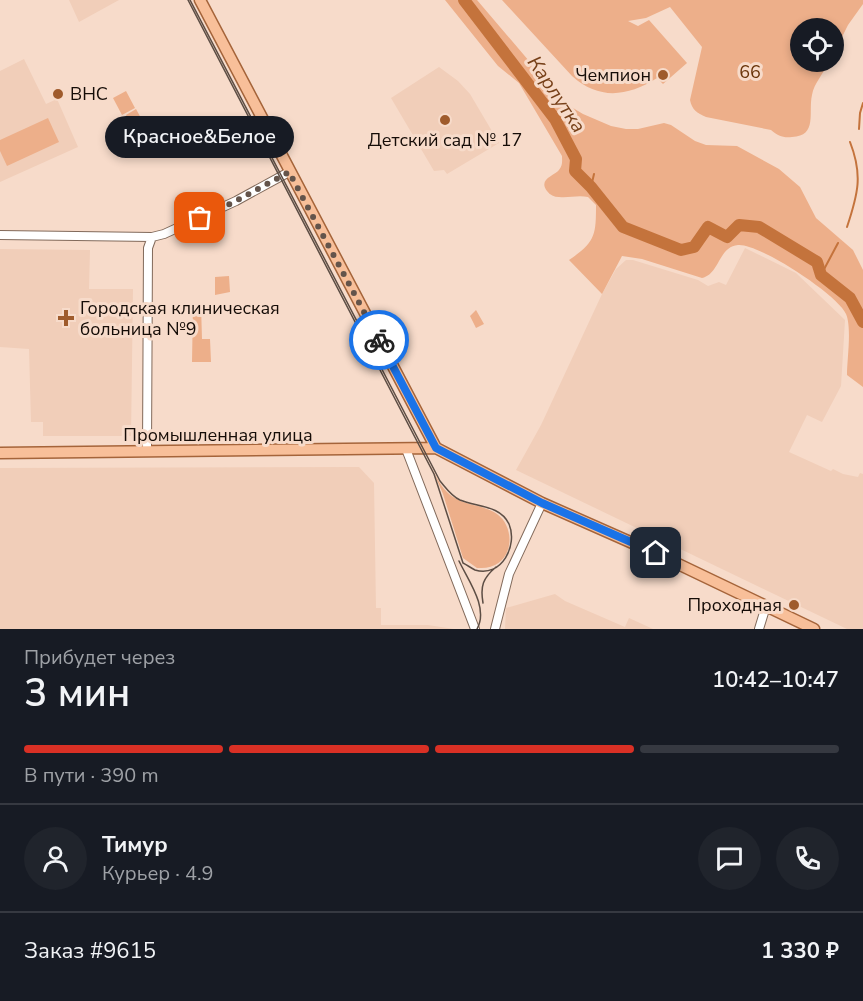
<!DOCTYPE html>
<html lang="ru">
<head>
<meta charset="utf-8">
<style>
  :root { --surface:#171b24; --page:#20242c; --text:#f1f3f6; --muted:#9ea1a6; --line:#363941; --accent:#d93025 }
  body { margin:0; font-family:"Nunito Sans",sans-serif; background:var(--page); color:var(--text); height:100vh; display:flex; flex-direction:column; font-size:22px; white-space:nowrap }
  * { box-sizing:border-box; margin:0 }
  p { font-size:20px; color:var(--muted) }
  .icon { flex:none; width:33px; height:33px; fill:none; stroke:currentColor; stroke-width:2; stroke-linecap:round; stroke-linejoin:round }
  .map { position:relative; height:629px; overflow:hidden }
  .details { display:flex; flex-direction:column; background:var(--surface); flex:1 }
  .details>* { flex:none }
  .buttons { position:absolute; left:790px; top:18px; display:grid; gap:12px }
  .buttons a { display:grid; place-items:center; width:54px; height:54px; border-radius:50%; background:var(--surface); box-shadow:0 3px 9px #0003; font-size:30px }
  .pin { position:absolute; display:grid; place-items:center; width:51px; height:51px; color:#fff; margin:-26px; border-radius:12px; box-shadow:0 3px 9px #0006 }
  .courier { position:absolute; display:grid; place-items:center; width:60px; height:60px; margin:-30px; border:4px solid #1a73e8; border-radius:50%; background:#fff; color:#222; box-shadow:0 2px 8px #0007 }
  .bubble { position:absolute; height:42px; border-radius:21px; background:var(--surface); box-shadow:0 3px 9px #0003; font-size:20px; font-weight:600; line-height:42px; text-align:center }
  .overview em { font-style:normal; font-weight:600 }
  .overview div { display:flex; flex-direction:column-reverse }
  .overview { display:flex; align-items:center; justify-content:space-between; height:102px; padding:0 24px }
  h1 { font-size:39px; font-weight:600; line-height:45px }
  .bar { display:grid; grid-template-columns:repeat(4,1fr); gap:9px 6px; align-content:center; height:72px; padding:0 24px }
  .bar i { height:8px; border-radius:4px; background:var(--line) }
  .bar .active { background:var(--accent) }
  .bar p { grid-column:span 4 }
  .line { display:flex; align-items:center; gap:15px; padding:0 24px; border-top:2px solid var(--line) }
  .line div { flex:1 }
  .round { display:grid; place-items:center; flex:none; width:63px; height:63px; border-radius:32px; background:var(--page) }
  .map>svg:first-child { display:block }
  .built { fill:#f1ceb9 }
  .green { fill:#edaf8a }
  .lines { fill:none; stroke-linecap:round; stroke-linejoin:round }
  .stream { stroke:#c4733c; stroke-width:2 }
  .river { stroke:#c4733c; stroke-width:12 }
  .minor-casing { stroke:#826a5b; stroke-width:10 }
  .major-casing { stroke:#a5643a; stroke-width:13 }
  .minor { stroke:#fff; stroke-width:8 }
  .major { stroke:#f8bf99; stroke-width:10 }
  .tram { stroke:#5d4e45; stroke-width:1.5 }
  .done { stroke:#64544b; stroke-width:6; stroke-dasharray:0 10.8 }
  .route { stroke:#1a73e8; stroke-width:8 }
  .poi-dot { fill:#9f5b2c; stroke:#f7dbca; stroke-width:2 }
  .labels { text-anchor:middle; stroke-width:6; stroke-linejoin:round; paint-order:stroke }
  .park-label { font-size:18px; fill:#693308; stroke:#f7dbca }
  .poi-label { font-size:18px; fill:#150c07; stroke:#f7dbca; text-anchor:end }
  .street-label { font-size:18px; fill:#150c07; stroke:#f7dbca }
  .water-label { font-size:20px; font-style:italic; fill:#774019; stroke:#f7dbca }
</style>
</head>
<body>
<div class="map">
<svg width="863" height="629" viewBox="0 0 863 629">
  <rect width="100%" height="100%" fill="#f7dbca"/>
  <!-- built -->
  <path class="built" d="M69,0H119L79,22Z
    M24,59L46,104L57,99L78,147L0,182V71Z
    M439,67L458,81L470,94L499,143L447,174L444,170L434,171L391,98Z
    M745,248L796,273L845,320L841,386L822,422L807,415L789,452L831,471L833,469L843,474L858,477L860,473L863,474V629H847L516,470L541,425L602,294L616,269L626,260H633L698,280L708,286L719,282L726,285Z
    M0,249L90,250L89,289H133L131,436H43V422H31L29,349L0,347Z
    M359,467L374,483L376,608H381V625H428L454,629H0V468Z
    M555,594L565,601L625,627L629,618L653,629H505L506,608Z"/>
  <!-- green -->
  <path class="green" d="M445,0H477L552,88L573,108L583,114L611,126L626,129H638L664,123L671,125L695,141L706,145L737,146L779,169L800,187L816,218L853,250L863,270V387L847,375C847,359 852,328 846,314C838,295 759,243 738,245C718,247 720,274 702,278L642,259L622,256L602,294L569,260C595,242 596,236 596,205L588,197C578,195 569,198 559,197C554,197 550,195 547,191C538,179 554,176 559,170C563,165 562,161 562,156L519,83L498,66Z
    M502,0H863V4L848,25L834,53V28H801V62H829C824,73 814,83 812,95C808,112 818,136 792,137C783,138 778,136 771,130L706,117C697,113 692,110 690,100L702,47L670,7L646,18L628,21L638,26L649,20L687,63L663,84L657,78C627,97 599,100 572,76Z
    M126,91L135,108L122,115L113,98Z
    M136,109L147,129L136,134L126,115Z
    M48,118L59,142L7,166L0,151V140Z
    M229,276L230,292L215,295V277Z
    M193,305H201L202,339H210L211,362H192Z
    M476,310L484,324L476,328L470,316Z
    M430,464C435,474 439,484 447,492C462,507 481,503 497,514C514,526 514,556 495,565C489,568 483,568 477,568L463,558L443,494Z"/>
  <g class="lines">
    <!-- stream -->
    <path class="stream" d="M859,129L860,113L863,103
      M591,187L594,174
      M847,227C858,194 863,175 850,142
      M821,275L838,243"/>
    <!-- river -->
    <path class="river" d="M464,0L555,119L576,159L575,171L591,187L623,227L681,250L694,247L708,227L727,237L739,225L759,227L817,262L821,275L850,298L863,322"/>
    <defs>
      <path id="minor" d="M0,235L152,237L164,234L236,201L289,172
        M406,449L475,629
        M147,452L148,248L152,237
        M495,629L509,574L542,503
        M759,629L766,606"/>
      <path id="major" d="M200,0L436,448L542,503L655,553L814,629
        M0,453L436,448"/>
    </defs>
    <!-- minor casing -->
    <use href="#minor" class="minor-casing"/>
    <!-- major casing -->
    <use href="#major" class="major-casing"/>
    <!-- minor -->
    <use href="#minor" class="minor"/>
    <!-- major -->
    <use href="#major" class="major"/>
    <!-- tram -->
    <path class="tram" d="M188,0L434,474L463,563C467,565 471,568 475,570C502,578 518,545 509,524C500,505 477,507 460,500C451,496 446,488 440,481L190,0
      M459,561C468,580 489,608 477,629
      M483,603C480,586 483,578 496,567"/>
  </g>
  <g class="lines">
    <!-- done -->
    <path class="done" d="M200,218L236,201L289,172L379,340"/>
    <!-- route -->
    <path class="route" d="M379,340L436,448L542,503L656,553"/>
  </g>
  <!-- markers -->
  <g class="poi-dot">
    <circle cx="663" cy="75" r="6"/>
    <circle cx="58" cy="94" r="6"/>
    <circle cx="445" cy="120" r="6"/>
    <path d="M63 309h6v6h6v6h-6v6h-6v-6h-6v-6h6z"/>
    <circle cx="794" cy="605" r="6"/>
  </g>
  <g class="labels">
    <!-- park labels -->
    <g class="park-label">
      <text x="750" y="78">66</text>
    </g>
    <!-- poi labels -->
    <g class="poi-label">
      <text x="651" y="81">Чемпион</text>
      <text x="70" y="100" text-anchor="start">ВНС</text>
      <text x="445" y="146" text-anchor="middle">Детский сад № 17</text>
      <text x="80" y="314" text-anchor="start">Городская клиническая<tspan x="80" dy="21">больница №9</tspan></text>
      <text x="782" y="611">Проходная</text>
    </g>
    <!-- street labels -->
    <g class="street-label">
      <text x="218" y="441">Промышленная улица</text>
    </g>
    <!-- water labels -->
    <g class="water-label">
      <text transform="translate(557 94) rotate(56)" y="7">Карлутка</text>
    </g>
  </g>
</svg>
<div class="buttons">
<a><svg class="icon" aria-label="locate" viewBox="0 0 24 24"><circle cx="12" cy="12" r="6"/><path d="M12 2v4M12 18v4M2 12h4M18 12h4"/></svg></a>
</div>
<div class="pin" style="left:200px;top:218px;background:#ea580c"><svg class="icon" aria-label="bag" viewBox="0 0 24 24"><path d="M5 8h14l-1 12H6zM9 8a3 3 0 0 1 6 0"/></svg></div>
<div class="pin" style="left:656px;top:553px;background:#1f2937"><svg class="icon" aria-label="home" viewBox="0 0 24 24"><path d="M3 11l9-7 9 7M6 9v11h12V9"/></svg></div>
<div class="courier" style="left:379px;top:340px"><svg class="icon" aria-label="bike" viewBox="0 0 24 24"><circle cx="6" cy="16" r="4"/><circle cx="18" cy="16" r="4"/><path d="M6 16l4-8h5l3 8M10 8l3 8H6M13 5h3"/></svg></div>
<div class="bubble" style="left:105px;top:116px;width:189px">Красное&amp;Белое</div>
</div>
<section class="details">
<div class="overview"><div><h1>3 мин</h1><p>Прибудет через</p></div><em>10:42–10:47</em></div>
<div class="bar"><i class="active"></i><i class="active"></i><i class="active"></i><i></i><p>В пути · 390 m</p></div>
<div class="line" style="height:108px"><a class="round"><svg class="icon" aria-label="person" viewBox="0 0 24 24"><circle cx="12" cy="8" r="4"/><path d="M4 21q1-7 8-7t8 7"/></svg></a><div><b>Тимур</b><p>Курьер · 4.9</p></div><a class="round"><svg class="icon" aria-label="chat" viewBox="0 0 24 24"><path d="M4 5h16v11H9l-5 4z"/></svg></a><a class="round"><svg class="icon" aria-label="phone" viewBox="0 0 24 24"><path d="M5 4h4l2 5-3 2q2 4 5 5l2-3 5 2v4C11 20 4 13 5 4z"/></svg></a></div>
<div class="line" style="height:78px"><div>Заказ #9615</div><b>1 330 ₽</b></div>
</section>
</body>
</html>
